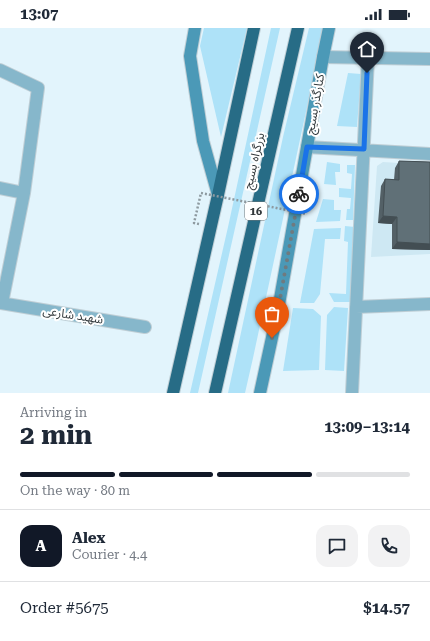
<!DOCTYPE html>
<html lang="en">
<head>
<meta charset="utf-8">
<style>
  :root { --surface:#fff; --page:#f2f2f3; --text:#1f2937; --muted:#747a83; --line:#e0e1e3; --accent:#111827 }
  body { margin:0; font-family:"Roboto Serif","Noto Sans Arabic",serif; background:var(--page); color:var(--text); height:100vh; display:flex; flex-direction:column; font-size:15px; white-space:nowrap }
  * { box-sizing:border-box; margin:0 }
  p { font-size:13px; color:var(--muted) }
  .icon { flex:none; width:22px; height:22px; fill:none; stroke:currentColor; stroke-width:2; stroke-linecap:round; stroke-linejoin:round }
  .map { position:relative; height:365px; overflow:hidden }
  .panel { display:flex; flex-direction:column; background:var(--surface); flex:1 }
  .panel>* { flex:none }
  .pin { position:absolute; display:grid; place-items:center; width:34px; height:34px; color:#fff; margin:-41px -17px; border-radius:50% 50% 50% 0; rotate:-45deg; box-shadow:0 0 4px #0007 }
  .pin .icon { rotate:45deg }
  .courier { position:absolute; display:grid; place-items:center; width:40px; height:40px; margin:-20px; border:3px solid #1a73e8; border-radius:50%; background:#fff; color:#222; box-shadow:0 1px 5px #0007 }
  .overview em { font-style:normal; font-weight:700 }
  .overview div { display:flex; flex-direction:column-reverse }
  .overview { display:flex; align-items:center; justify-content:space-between; height:68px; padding:0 20px }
  h1 { font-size:26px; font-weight:700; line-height:30px }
  .bar { display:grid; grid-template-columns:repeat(4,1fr); gap:6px 4px; align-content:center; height:48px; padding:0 20px }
  .bar i { height:5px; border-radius:3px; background:var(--line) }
  .bar .current { background:var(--accent) }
  .bar p { grid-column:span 4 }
  .line { display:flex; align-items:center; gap:10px; padding:0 20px; border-top:1px solid var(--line) }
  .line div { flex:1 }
  .round { display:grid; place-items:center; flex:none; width:42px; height:42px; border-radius:12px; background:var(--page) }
  .status { display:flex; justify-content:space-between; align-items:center; height:28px; padding:0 20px; background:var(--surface); direction:ltr }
  .status svg { height:11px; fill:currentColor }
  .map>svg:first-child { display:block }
  .built { fill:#cee8f3 }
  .green { fill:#aee2f8 }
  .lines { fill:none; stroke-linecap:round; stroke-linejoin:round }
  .street-casing { stroke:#bfced5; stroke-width:14 }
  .secondary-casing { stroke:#bfced5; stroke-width:14 }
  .highway-casing { stroke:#bfced5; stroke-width:14 }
  .path { stroke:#8e9aa0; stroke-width:2.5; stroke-dasharray:2 2; stroke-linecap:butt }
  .street { stroke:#86b7cb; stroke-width:12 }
  .secondary { stroke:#4b99b7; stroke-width:12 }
  .highway { stroke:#276c86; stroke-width:12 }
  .path-bridge { stroke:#8e9aa0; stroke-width:2.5; stroke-dasharray:2 2; stroke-linecap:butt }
  .wall { fill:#536066 }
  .shaded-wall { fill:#434e53 }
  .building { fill:#607077; stroke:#434e53 }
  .done { stroke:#6f7a7f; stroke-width:4; stroke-dasharray:0 7.2 }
  .route { stroke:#1a73e8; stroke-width:5 }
  .labels { text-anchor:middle; stroke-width:4; stroke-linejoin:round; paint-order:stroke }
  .shield { fill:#fff; stroke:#6f7476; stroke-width:1 }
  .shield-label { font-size:11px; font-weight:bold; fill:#31383b }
  .street-label { font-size:12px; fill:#31383b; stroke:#fff }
</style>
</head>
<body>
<div class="status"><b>13:07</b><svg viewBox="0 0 49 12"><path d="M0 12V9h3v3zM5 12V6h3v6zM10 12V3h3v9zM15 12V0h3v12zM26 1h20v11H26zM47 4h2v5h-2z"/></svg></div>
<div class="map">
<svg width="430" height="365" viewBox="0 0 430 365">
  <rect width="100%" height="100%" fill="#e2f4fc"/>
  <!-- built -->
  <path class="built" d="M383,134L430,137V226L371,229L377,138Z"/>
  <!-- green -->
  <path class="green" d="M204,0H247L221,109L200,18Z
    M271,0H280L198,365H190L228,199Z
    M309,0H324L253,330L245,365H228L283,109Z
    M348,45L361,46L357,99L337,98Z
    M327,134L340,136V144H335L336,157L324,156Z
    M347,137H355L353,192H346L347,181H350L351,170L339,169V160L351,161L352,146L347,145Z
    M323,171L334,172V182H341L340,193L316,194Z
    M345,198L355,199L352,274H334L329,265L346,266L348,214L344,213Z
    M341,200L340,211H325L320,266L314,275H300L314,201Z
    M334,279L348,280L344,343L325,342L327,287Z
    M293,280L313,281L321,288L319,342L283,343Z"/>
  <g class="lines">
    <defs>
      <path id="street" d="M323,29L430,31
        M0,42L38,60L24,165L2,275
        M307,119L430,126
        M0,160L24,165
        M0,275L145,299
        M356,279L430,276
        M352,365L368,30"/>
      <path id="secondary" d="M195,0L190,28L203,113L218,167
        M260,365L278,282L323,29L329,0"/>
      <path id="highway" d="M173,365L218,167L254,0
        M215,365L298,0"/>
    </defs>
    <!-- street casing -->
    <use href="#street" class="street-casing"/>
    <!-- secondary casing -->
    <use href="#secondary" class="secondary-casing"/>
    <!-- highway casing -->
    <use href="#highway" class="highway-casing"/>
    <!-- path -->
    <path class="path" d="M199,196L194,195L201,165"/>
    <!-- street -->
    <use href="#street" class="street"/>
    <!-- secondary -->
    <use href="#secondary" class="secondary"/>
    <!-- highway -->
    <use href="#highway" class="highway"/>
    <!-- path-bridge -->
    <path class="path-bridge" d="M201,165L307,186"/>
  </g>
  <!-- wall -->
  <path class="wall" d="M399,133L430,134V222L392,221V196L378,195L381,158L385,151L394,152L395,140Z"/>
  <!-- shaded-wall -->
  <path class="shaded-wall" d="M383,188L397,189L392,196L378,195Z
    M397,214L430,216V222L392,221Z"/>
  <!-- building -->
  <path class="building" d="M399,133L430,134V216L397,214V189L383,188L385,151L399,152Z"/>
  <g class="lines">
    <!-- done -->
    <path class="done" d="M272,310L278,282L299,166"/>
    <!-- route -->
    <path class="route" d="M299,166L307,119L364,121L367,45"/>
  </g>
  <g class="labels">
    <!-- shield labels -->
    <rect class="shield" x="245" y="174" width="22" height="18" rx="3"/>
    <g class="shield-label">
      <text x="256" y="187">16</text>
    </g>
    <!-- street labels -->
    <g class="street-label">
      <text transform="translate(315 76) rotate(-80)" y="4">کنارگذر بسیج</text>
      <text transform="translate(254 133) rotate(-77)" y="4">بزرگراه بسیج</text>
      <text transform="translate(73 287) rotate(9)" y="4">شهید شارعی</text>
    </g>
  </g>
</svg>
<div class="pin" style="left:272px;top:310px;background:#ea580c"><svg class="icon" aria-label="bag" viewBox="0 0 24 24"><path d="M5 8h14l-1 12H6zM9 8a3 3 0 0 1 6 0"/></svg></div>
<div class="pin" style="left:367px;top:45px;background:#1f2937"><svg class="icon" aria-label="home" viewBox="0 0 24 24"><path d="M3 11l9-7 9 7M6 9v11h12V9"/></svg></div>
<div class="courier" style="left:299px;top:166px"><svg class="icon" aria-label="bike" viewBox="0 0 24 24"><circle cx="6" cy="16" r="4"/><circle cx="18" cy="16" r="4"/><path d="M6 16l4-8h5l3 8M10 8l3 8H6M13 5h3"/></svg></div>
</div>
<section class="panel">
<div class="overview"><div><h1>2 min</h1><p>Arriving in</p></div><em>13:09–13:14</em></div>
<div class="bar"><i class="current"></i><i class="current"></i><i class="current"></i><i></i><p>On the way · 80 m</p></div>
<div class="line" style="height:72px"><b class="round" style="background:var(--accent);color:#fff">A</b><div><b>Alex</b><p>Courier · 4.4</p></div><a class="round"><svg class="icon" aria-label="chat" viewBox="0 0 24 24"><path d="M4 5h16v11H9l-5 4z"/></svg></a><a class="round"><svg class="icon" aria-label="phone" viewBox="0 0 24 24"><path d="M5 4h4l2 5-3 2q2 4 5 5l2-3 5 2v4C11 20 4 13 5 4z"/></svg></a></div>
<div class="line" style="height:52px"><div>Order #5675</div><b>$14.57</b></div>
</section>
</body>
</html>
